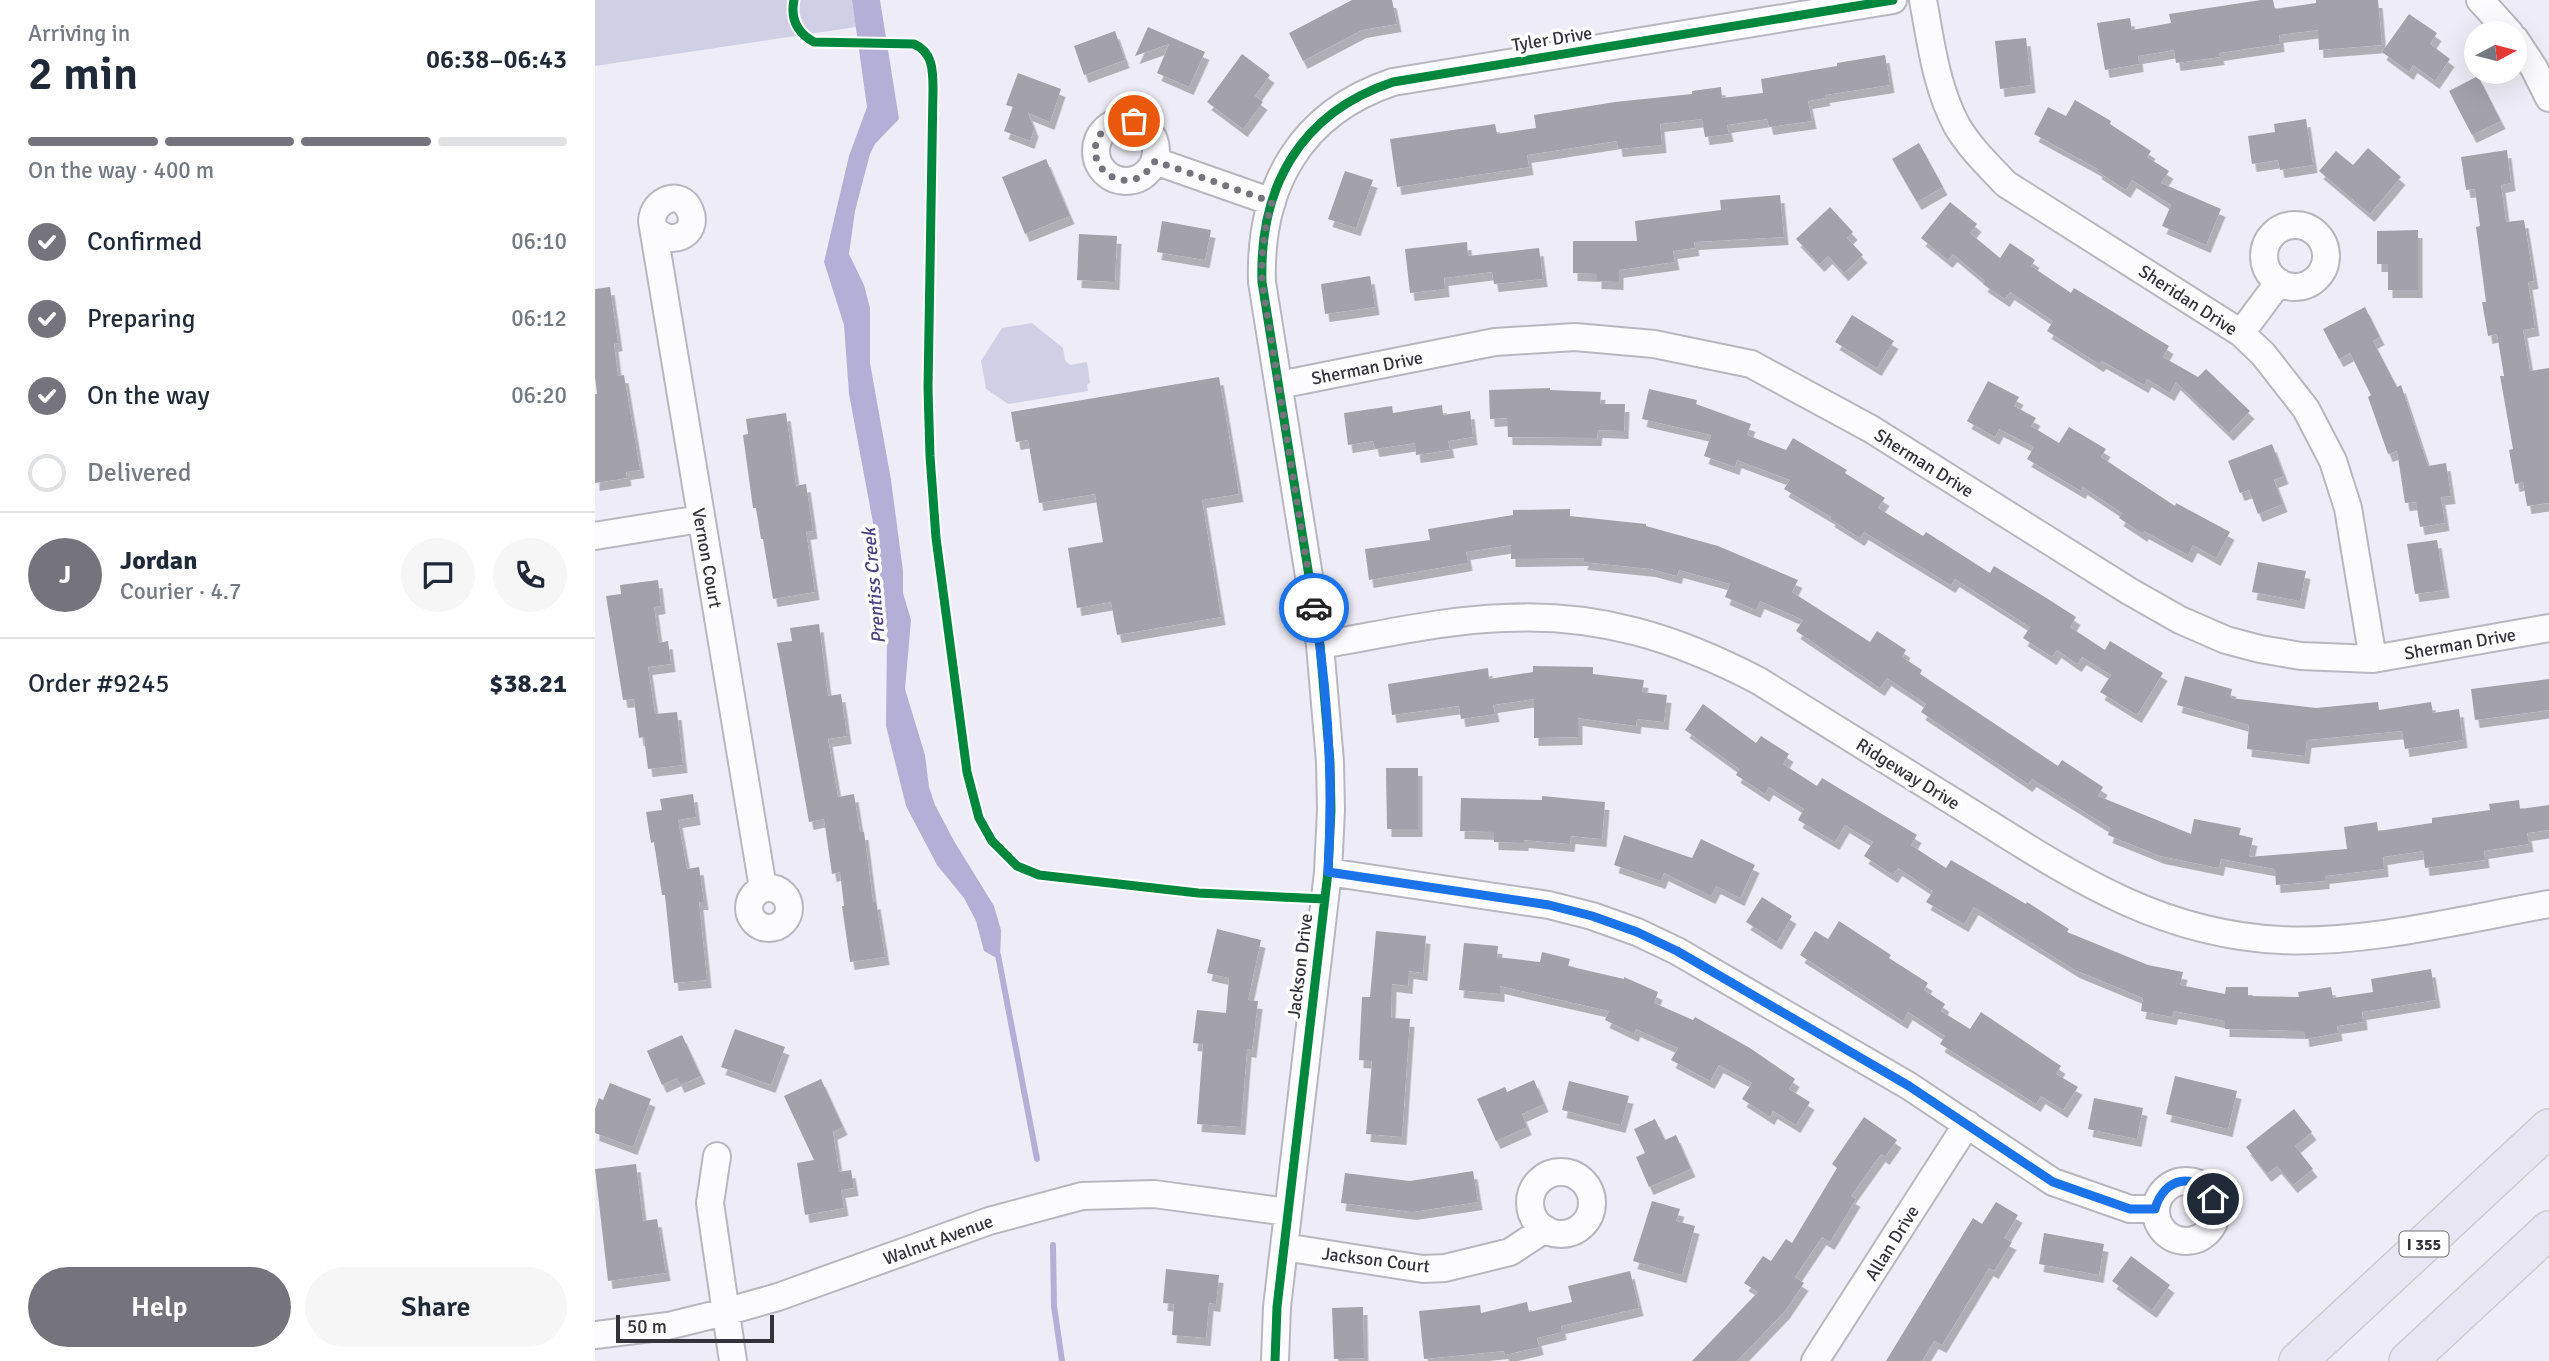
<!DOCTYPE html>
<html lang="en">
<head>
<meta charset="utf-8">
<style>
  :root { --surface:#fff; --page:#f6f6f7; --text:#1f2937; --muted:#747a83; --line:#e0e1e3; --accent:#75747d }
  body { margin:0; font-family:Signika,sans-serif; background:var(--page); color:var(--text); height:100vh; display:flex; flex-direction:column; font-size:26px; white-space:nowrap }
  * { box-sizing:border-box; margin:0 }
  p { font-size:23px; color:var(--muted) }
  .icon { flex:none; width:38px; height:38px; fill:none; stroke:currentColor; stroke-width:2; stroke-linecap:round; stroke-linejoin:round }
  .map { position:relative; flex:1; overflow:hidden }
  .details { display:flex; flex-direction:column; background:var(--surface); width:595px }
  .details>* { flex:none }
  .needle { width:46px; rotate:83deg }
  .fabs { position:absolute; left:1869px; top:21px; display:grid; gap:14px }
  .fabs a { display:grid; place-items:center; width:63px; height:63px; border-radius:50%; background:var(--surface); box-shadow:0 7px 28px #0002; font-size:35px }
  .scale { position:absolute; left:21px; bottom:18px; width:158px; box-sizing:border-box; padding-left:7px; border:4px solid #34333c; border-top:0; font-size:19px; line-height:24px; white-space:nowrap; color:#34333c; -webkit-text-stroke:5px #fff; paint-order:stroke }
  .pin { position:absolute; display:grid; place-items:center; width:60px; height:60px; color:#fff; margin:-30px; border:4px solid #fff; border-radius:50%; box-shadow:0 2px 7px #0007 }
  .courier { position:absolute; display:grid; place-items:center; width:70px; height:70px; margin:-35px; border:5px solid #1a73e8; border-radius:50%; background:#fff; color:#222; box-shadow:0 2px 9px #0007 }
  .summary em { font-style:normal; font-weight:600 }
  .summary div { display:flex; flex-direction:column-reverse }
  .summary { display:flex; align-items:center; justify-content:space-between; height:119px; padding:0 28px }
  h1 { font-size:46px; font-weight:600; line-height:52px }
  .bar { display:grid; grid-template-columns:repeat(4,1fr); gap:10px 7px; align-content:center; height:84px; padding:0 28px }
  .bar i { height:9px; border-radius:5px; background:var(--line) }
  .bar .selected { background:var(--accent) }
  .bar p { grid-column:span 4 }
  .line { display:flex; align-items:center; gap:18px; padding:0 28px; border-top:2px solid var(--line) }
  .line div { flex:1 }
  .round { display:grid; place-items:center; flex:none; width:74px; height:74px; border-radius:37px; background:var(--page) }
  ol { padding:0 28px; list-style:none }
  li { display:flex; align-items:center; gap:21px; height:77px }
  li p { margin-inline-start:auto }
  li .icon { padding:7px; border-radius:50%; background:var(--accent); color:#fff; stroke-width:4 }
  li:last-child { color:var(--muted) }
  li i { width:38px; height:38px; border:4px solid var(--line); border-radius:50% }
  .button { display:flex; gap:14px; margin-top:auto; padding:14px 28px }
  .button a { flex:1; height:80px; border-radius:42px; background:var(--accent); color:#fff; font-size:28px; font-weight:600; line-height:80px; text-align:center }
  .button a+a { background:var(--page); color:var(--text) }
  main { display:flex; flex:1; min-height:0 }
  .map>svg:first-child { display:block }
  .green { fill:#d1cfe5 }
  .water { fill:#b4afd7 }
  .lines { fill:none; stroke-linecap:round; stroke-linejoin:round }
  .stream { stroke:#b4afd7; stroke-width:6 }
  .building { fill:#a3a2ab; filter:url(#shadow) }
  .minor-casing { stroke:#b8b7bf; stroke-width:30 }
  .highway-casing { stroke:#ccccd1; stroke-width:40 }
  .minor { stroke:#fcfcfe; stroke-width:26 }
  .highway { stroke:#e8e6f2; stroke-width:37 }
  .cycleway-casing { stroke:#fff; stroke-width:13 }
  .cycleway { stroke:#00873e; stroke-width:9 }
  .done { stroke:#75747d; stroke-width:7; stroke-dasharray:0 12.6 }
  .route { stroke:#1a73e8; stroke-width:9 }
  .labels { text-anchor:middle; stroke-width:7; stroke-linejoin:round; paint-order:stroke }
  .shield { fill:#fff; stroke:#717076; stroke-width:2 }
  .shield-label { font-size:16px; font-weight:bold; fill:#34333c }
  .street-label { font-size:18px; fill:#34333c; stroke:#fff }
  .water-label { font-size:19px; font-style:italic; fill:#4e4182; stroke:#fff }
</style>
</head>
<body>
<main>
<section class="details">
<div class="summary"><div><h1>2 min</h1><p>Arriving in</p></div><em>06:38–06:43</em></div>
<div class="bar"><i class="selected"></i><i class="selected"></i><i class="selected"></i><i></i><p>On the way · 400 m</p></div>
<ol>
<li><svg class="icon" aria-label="check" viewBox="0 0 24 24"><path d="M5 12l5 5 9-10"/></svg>Confirmed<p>06:10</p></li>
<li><svg class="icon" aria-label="check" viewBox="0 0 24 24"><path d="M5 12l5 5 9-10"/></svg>Preparing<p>06:12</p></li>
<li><svg class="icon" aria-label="check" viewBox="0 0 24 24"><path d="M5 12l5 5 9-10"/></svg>On the way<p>06:20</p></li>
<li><i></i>Delivered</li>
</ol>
<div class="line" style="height:126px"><b class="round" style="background:var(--accent);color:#fff">J</b><div><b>Jordan</b><p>Courier · 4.7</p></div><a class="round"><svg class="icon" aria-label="chat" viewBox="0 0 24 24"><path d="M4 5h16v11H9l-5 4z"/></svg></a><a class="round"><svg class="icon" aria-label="phone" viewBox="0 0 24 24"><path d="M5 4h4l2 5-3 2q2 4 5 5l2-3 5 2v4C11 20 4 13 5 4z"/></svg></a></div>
<div class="line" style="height:91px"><div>Order #9245</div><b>$38.21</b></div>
<div class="button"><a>Help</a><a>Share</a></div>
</section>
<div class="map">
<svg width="1954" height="1361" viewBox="0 0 1954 1361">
  <defs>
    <filter id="shadow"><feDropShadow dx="4.5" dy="8" stdDeviation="0" flood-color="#0004"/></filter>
  </defs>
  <rect width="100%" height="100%" fill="#eeedf7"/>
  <!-- green -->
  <path class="green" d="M0,0H257L261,27L0,66Z
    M437,323L468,348L470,360L475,365L492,362L495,383L492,385L493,391L413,404L391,389L386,361L407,328Z"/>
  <!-- water -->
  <path class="water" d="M257,0H285L304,119L280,144L275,154L260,211L254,254L269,285L275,308V363L296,480L308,571V593L316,620L310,689L330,755L334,787L340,805L359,841L399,906L406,930L405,960L389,951L381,921L369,898L342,865L311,806L291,726L292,638L281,539L254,394L249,325L229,262L254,156L272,107Z"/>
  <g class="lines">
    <!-- stream -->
    <path class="stream" d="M403,955L442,1159
      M458,1245L459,1306L467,1361"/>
  </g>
  <!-- building -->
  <path class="building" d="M757,0H797L802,24L767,30L708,61L694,33Z
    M1666,0H1678L1680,9L1721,3V0H1783L1787,45L1724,50L1723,30L1684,35L1685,44L1624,53L1625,57L1581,63L1579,50L1543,56L1544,64L1510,70L1502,23L1535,18L1537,30L1576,23L1574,14Z
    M1814,14L1842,33L1835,44L1855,59L1840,81L1818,65L1814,72L1787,52Z
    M553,27L610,52L594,87L562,73L574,44L540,56Z
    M520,31L530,60L489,75L479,46Z
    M1431,38L1436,85L1405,89L1400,41Z
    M647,54L675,75L660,96L668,102L648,129L612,102Z
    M1290,55L1295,85L1230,95L1231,98L1213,101L1217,121L1174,127L1172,119L1132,125L1134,134L1110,137L1107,119L1065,124L1067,145L1023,149L1022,141L932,155L934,167L802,187L795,139L900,124L902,134L941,128L939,115L1020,102L1097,94V91L1126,87L1127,98L1168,93L1166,79L1242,66V63Z
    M423,73L466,89L455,122L433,113L439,129L435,141L409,131L418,107L411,105Z
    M1883,76L1906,121L1877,135L1854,91Z
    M1480,100L1516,121L1515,124L1556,151L1552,157L1574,171L1566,183L1626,209L1611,245L1567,226L1576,205L1537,180L1531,190L1502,171L1503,169L1439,134L1453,107L1471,116Z
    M1711,119L1718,165L1685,170L1683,160L1657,164L1653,136L1680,132L1679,124Z
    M1324,143L1348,187L1322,202L1297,159Z
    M1773,148L1806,177L1775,214L1724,171L1741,151L1758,165Z
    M1912,150L1916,183L1906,185L1911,222L1929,220L1939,281L1933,282L1940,328L1928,330L1935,371L1954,368V503L1932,506L1928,482L1920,484L1914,450L1918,449L1905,376H1909L1902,334L1893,336L1887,302H1891L1881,227L1885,226L1880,189L1871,190L1866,157Z
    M451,159L475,216L430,234L407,177Z
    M750,171L778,180L761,228L733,219Z
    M1185,195L1189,237L1099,242L1100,248L1078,251L1080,262L1024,270V282L1002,281V274L978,273V241H1042L1040,221L1126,210L1125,200Z
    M1355,202L1382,224L1375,233L1405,258L1415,243L1440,260L1436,266L1476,293L1479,288L1574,346L1568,357L1603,377L1611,369L1655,411L1634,433L1581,382L1575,393L1552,379L1549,385L1507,361L1504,364L1452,331L1458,321L1415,292L1410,299L1388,284L1390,281L1358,254L1353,260L1326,238Z
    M1235,207L1258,232L1252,238L1268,255L1249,273L1233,256L1225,264L1201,239Z
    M567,221L616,230L610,260L562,252Z
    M1823,230V290H1793V264H1782V231Z
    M484,234L522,236L520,282L482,280Z
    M872,242L873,256L944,248L948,279L899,284L897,272L849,278L850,289L815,293L810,249Z
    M775,276L780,307L730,314L726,284Z
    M15,287L23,343L19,344L23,376L29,375L45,470L31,472L32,478L0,483V394H2L0,377V289Z
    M1770,307L1785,337L1778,341L1802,387L1806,385L1833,466L1851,463L1856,496L1846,497L1850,523L1825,527L1821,502L1810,503L1802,451L1793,454L1773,397L1776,395L1755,353L1744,359L1728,329Z
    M1257,315L1299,341L1282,368L1240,342Z
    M624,377L644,494L607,500L626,617L522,635L516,602L482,608L473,548L508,542L500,494L444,503L433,440L421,442L416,412Z
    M1393,381L1424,397L1419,406L1441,418L1436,426L1464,443L1474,427L1511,449L1506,457L1580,506L1581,503L1635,532L1621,558L1598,545L1593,555L1549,531L1548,534L1524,518L1527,513L1488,487L1486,491L1432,459L1439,447L1404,429L1400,437L1372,421Z
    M955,388V390L1006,392L1005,404H1030L1029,431L1003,430L1002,438L913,437L912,418L895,419L894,390Z
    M1054,389L1102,400L1101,404L1156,424L1152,435L1191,450L1198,438L1252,470L1250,473L1290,498L1283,508L1328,536L1331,532L1395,573L1399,566L1453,599L1481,617L1475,627L1510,650L1515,641L1568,673L1542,715L1505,692L1516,675L1487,657L1482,664L1462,650L1457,657L1428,638L1435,627L1360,579L1356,585L1269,532L1265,538L1235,519L1236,517L1189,489L1195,480L1142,460L1140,467L1109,456L1116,435L1047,419Z
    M847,405L848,415L875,411L878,437L853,441L855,450L821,455L820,443L780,449L778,441L753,445L749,413L797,406L798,413Z
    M191,413L201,486L211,484L218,531L211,532L220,592L178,599L168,539H166L161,508H158L148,435L153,434L151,419Z
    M1677,444L1689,476L1679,480L1688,504L1663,514L1654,490L1645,493L1633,461Z
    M975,509V516L1051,524V526L1123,546L1203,580L1197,592L1275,642L1282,631L1311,650L1307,657L1327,670L1325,674L1463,766L1467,760L1508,787L1503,796L1596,834L1599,819L1646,828L1644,835L1658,838L1654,857L1752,849L1749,827L1782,822L1783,831L1837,823V818L1895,810L1894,804L1924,800L1925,809L1954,805V830L1932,833L1934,844L1889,851L1890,860L1830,868L1828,851L1788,857L1789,869L1730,876V881L1681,885L1680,869L1626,859L1624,868L1565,856L1513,835L1515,828L1437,779L1433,784L1326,712L1331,704L1292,678L1285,688L1201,631L1208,620L1165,601L1161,610L1130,597L1135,584L1084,570L1082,576L1056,569L988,562L989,558L916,559V545L871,552L873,563L774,580L770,549L835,540L833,529L918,515V510Z
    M1842,540L1850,590L1820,594L1812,544Z
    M1663,562L1711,571L1705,601L1657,592Z
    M63,580L66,606L59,607L64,643L73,641L76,664L53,667L60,714L82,712L88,765L53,769L49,737L44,738L39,699L28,700L11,596L26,594L25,585Z
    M224,624L233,696L246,694L252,736L233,739L243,797L259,794L265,832H269L278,902L281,901L290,957L255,962L247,906H249L245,872L237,874L229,819L214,822L182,643L197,641L195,628Z
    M938,666L998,667V674L1049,680L1047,692L1072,695L1069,722L1042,719L1041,726L983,718V737L939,738V699L898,705L900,714L866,719L864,706L797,715L793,684L893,668L894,679L938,672Z
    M1590,676L1637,689L1635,698L1721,708L1783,702L1784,710L1836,702L1838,713L1864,709L1868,740L1810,749L1807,731L1712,740L1710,756L1652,749L1654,725L1582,705Z
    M1954,679V710L1880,720L1876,689Z
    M1108,704L1161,743L1166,736L1194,754L1188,764L1222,786L1227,778L1322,835L1316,845L1351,868L1356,860L1431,904L1432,902L1474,929L1472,932L1553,965L1588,972L1585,985L1630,994L1631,987H1653V996L1704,997L1703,992L1736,987L1738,998L1778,992L1776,979L1836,969L1841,1000L1767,1012L1768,1022L1742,1026L1743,1033L1710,1039L1709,1031L1630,1029V1021L1579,1011L1577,1017L1546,1011L1548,998L1480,970L1379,907L1369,924L1331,902L1338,891L1303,868L1298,875L1269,856L1278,842L1250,825L1240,842L1203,820L1209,809L1174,787L1170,794L1141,775L1144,769L1090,730Z
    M791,768H823V829H792Z
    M98,794L101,817L83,820L92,869L104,867L109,902H104L112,980L79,983L70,895H67L59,842L56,843L51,812L67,810L65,799Z
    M947,796L1010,802L1007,839L976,836L975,844L929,840V843L899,842V832L865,831L866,798L947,800Z
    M1029,835L1097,858L1106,839L1160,865L1145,898L1121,886L1116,896L1069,873L1066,881L1019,865Z
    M1167,897L1197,916L1182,942L1151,922Z
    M1244,921L1296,955L1294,958L1333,983L1329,990L1350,1004L1346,1011L1375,1029L1386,1012L1466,1066L1461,1074L1483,1087L1468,1110L1446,1096L1441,1104L1345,1044L1350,1036L1313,1012L1308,1021L1205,955L1220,931L1233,939Z
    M622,929L666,940L653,1000L663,1001L657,1050L652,1049L646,1127L602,1124L608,1044L598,1043L602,1010L631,1013L634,978L612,973Z
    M781,931L831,936L828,973L814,971L813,986L797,984L796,1018L815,1019L807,1137L771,1134L777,1061L764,1060L765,1037L767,997H775Z
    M869,943L903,946L902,957L945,962L947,952L975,959L973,966L1029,979V977L1063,992L1059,1003L1098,1020L1100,1017L1155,1048L1200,1079L1194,1089L1215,1102L1201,1125L1178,1111L1175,1117L1147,1099L1157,1083L1124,1065L1115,1081L1076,1060L1083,1048L1041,1029L1039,1034L1010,1020L1014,1011L905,986V994L864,990Z
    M140,1029L190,1047L176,1085L126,1067Z
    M87,1035L106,1076L85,1085L82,1078L67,1085L52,1051Z
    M1580,1076L1642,1091L1633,1129L1571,1114Z
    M226,1079L248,1127L238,1132L244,1172L256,1170L259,1188L246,1190L249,1208L210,1215L202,1163L219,1160L189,1096Z
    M939,1080L949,1104L927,1114L932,1127L901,1141L882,1099L910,1087L912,1092Z
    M974,1081L1034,1096L1026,1125L967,1110Z
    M15,1083L56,1099L38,1147L0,1133V1109L4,1098L8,1100Z
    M1499,1098L1548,1108L1542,1139L1493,1129Z
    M1699,1109L1717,1132L1700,1146L1718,1169L1698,1185L1682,1166L1672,1174L1651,1147Z
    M1269,1117L1302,1140L1290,1157L1286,1154L1256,1196L1261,1199L1235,1242L1227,1237L1200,1277L1209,1283L1190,1311L1142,1361H1097L1163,1292L1149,1283L1168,1256L1176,1261L1191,1239L1197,1243L1242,1168L1237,1164Z
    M1060,1119L1070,1140L1081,1135L1096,1169L1054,1187L1041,1157L1050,1153L1039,1129Z
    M41,1164L48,1221L62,1219L71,1273L13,1281L0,1169Z
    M878,1171L883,1202L817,1212L746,1203L750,1173L815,1181Z
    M1057,1201L1085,1209L1081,1221L1100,1226L1087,1275L1038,1261Z
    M1401,1202L1423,1215L1409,1238L1417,1242L1399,1271L1394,1268L1347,1345L1339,1341L1327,1361H1291L1378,1218L1387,1224Z
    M1449,1233L1509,1244L1504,1275L1444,1264Z
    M1536,1256L1575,1285L1557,1310L1517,1281Z
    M571,1269L624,1275L621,1304L614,1303L611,1338L577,1335L579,1304L568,1303Z
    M1035,1271L1044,1308L966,1326L967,1332L942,1338L944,1347L910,1355L909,1351L829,1359L824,1311L885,1305L886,1313L932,1302L934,1312L977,1302L973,1286Z
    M768,1307L769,1358L739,1359L737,1308Z"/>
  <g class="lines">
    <defs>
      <path id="minor" d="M1328,0C1336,43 1341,87 1362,126C1375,148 1394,166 1411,184L1646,333L1668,354L1711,409L1738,461L1753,508L1778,659
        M1885,0L1915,33
        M1920,39L1939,68L1954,98
        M501 151a30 30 0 1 1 60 0a30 30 0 1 1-60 0Z
        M560,161L677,202
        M1669 256a31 31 0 1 1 62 0a31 31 0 1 1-62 0Z
        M58,227C73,249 105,235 95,211C86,188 58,200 57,221L168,888
        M1646,333L1684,282
        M684,385L900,342L980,337L1059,344L1156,364L1276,429L1534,591L1585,620L1631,640L1665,649L1706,656L1778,659L1954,628
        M0,536L105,519
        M725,645C786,635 848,620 909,618C1003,613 1082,638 1164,681C1231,723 1299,765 1367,807C1470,871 1559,934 1686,940C1771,944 1869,919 1954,904
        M733,872L954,905L997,916L1042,932L1082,951L1314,1086L1458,1182L1535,1209H1560
        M154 908a20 20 0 1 1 40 0a20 20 0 1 1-40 0Z
        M122,1156L115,1203L138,1361
        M935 1203a31 31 0 1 1 62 0a31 31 0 1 1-62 0Z
        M1561 1211a30 30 0 1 1 60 0a30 30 0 1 1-60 0Z
        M689,1247L828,1269L850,1268L915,1252L950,1229
        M0,1335L73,1326L130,1312L183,1297L394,1221L487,1196L559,1194L692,1212
        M680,1361L682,1307L733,872L736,810L735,762L725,645L667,282C664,187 705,113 798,82L1298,0
        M1220,1361L1372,1124"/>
      <path id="highway" d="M1703,1361L1954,1128
        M1813,1361L1954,1230"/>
    </defs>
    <!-- minor casing -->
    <use href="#minor" class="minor-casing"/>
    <!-- highway casing -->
    <use href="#highway" class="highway-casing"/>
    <!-- minor -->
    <use href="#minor" class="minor"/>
    <!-- highway -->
    <use href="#highway" class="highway"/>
    <defs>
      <path id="cycleway" d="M199,0C195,19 203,33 219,42L319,44C338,52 338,71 338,89L333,388L335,456L341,538L372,772L384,818L397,841L422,866L444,875L603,893L730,899
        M680,1361L682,1307L733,872L736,810L735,762L725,645L667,282C664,187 705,113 798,82L1298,0"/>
    </defs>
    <!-- cycleway casing -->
    <use href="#cycleway" class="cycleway-casing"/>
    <!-- cycleway -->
    <use href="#cycleway" class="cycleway"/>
  </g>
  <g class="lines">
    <!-- done -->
    <path class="done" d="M539,121C527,120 517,121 508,131C480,163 534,206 560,161L677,202C669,229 666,254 667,282L719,608"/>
    <!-- route -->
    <path class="route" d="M719,608C734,696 738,783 733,872L954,905L997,916L1042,932L1082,951L1314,1086L1458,1182L1535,1209H1560C1569,1177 1600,1171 1618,1199"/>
  </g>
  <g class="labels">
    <!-- shield labels -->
    <rect class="shield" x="1804.5" y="1231.5" width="49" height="25" rx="5"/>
    <g class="shield-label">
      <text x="1829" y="1250">I 355</text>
    </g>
    <!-- street labels -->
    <g class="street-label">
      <text transform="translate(957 39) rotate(-9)" y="6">Tyler Drive</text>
      <text transform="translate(1593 300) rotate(33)" y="6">Sheridan Drive</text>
      <text transform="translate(772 368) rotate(-11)" y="6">Sherman Drive</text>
      <text transform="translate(1329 463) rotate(32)" y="6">Sherman Drive</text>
      <text transform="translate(112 558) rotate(80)" y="6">Vernon Court</text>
      <text transform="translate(1865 644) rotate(-10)" y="6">Sherman Drive</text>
      <text transform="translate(1313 774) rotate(32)" y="6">Ridgeway Drive</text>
      <text transform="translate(705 966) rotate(-83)" y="6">Jackson Drive</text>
      <text transform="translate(343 1240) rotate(-20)" y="6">Walnut Avenue</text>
      <text transform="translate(1297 1243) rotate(-58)" y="6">Allan Drive</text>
      <text transform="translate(781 1260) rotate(7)" y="6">Jackson Court</text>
    </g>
    <!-- water labels -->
    <g class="water-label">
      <text transform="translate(278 586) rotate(-95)" y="7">Prentiss Creek</text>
    </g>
  </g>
</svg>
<div class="fabs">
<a><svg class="needle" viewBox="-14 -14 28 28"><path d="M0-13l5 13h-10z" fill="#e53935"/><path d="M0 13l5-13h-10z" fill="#747a83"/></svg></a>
</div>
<div class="scale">50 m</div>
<div class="pin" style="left:539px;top:121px;background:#ea580c"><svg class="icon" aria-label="bag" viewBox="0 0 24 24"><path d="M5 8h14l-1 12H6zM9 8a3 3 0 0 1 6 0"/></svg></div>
<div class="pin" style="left:1618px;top:1199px;background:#1f2937"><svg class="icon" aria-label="home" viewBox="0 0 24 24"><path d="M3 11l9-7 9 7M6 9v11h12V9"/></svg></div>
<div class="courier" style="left:719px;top:608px"><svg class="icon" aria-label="car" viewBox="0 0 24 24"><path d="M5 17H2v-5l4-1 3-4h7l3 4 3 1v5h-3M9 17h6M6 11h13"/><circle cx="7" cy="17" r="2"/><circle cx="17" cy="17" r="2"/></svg></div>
</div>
</main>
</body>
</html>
